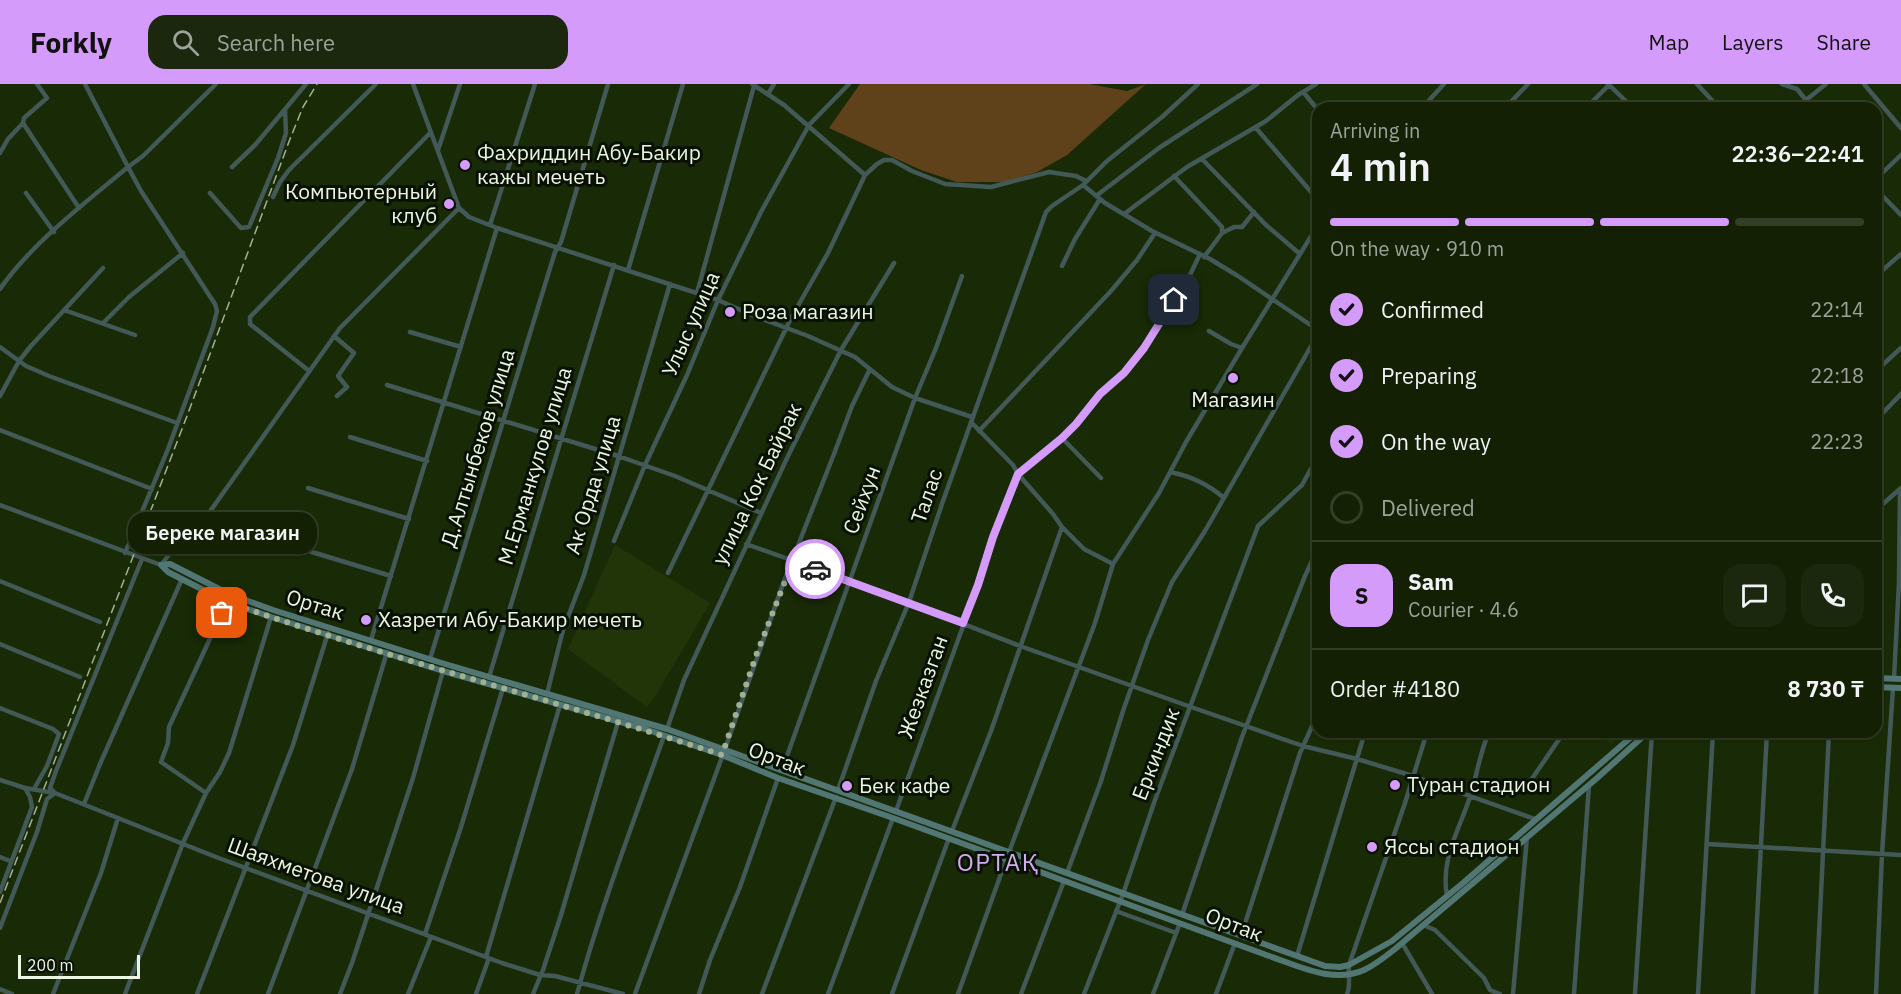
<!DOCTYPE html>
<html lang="en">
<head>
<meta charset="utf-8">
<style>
  :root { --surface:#132004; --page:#1c280e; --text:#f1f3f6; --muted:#9da39a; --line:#323e26; --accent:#d59bfa }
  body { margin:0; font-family:"IBM Plex Sans",sans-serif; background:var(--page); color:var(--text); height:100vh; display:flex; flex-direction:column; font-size:22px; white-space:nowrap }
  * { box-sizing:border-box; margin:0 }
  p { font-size:20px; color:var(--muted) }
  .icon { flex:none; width:33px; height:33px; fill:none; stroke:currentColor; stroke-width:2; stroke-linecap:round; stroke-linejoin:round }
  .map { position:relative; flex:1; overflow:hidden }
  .sheet { position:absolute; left:1312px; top:18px; width:570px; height:636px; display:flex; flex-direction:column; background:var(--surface); border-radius:18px; box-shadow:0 2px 4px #0004,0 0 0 2px var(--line) }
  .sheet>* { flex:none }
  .scale { position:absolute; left:18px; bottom:15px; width:122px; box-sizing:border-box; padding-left:6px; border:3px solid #eaf6e1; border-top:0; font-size:16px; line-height:21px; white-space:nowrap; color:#eaf6e1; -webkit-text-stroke:4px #091104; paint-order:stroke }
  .pin { position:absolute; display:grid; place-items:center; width:51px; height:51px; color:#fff; margin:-26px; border-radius:12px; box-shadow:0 3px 9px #0006 }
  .courier { position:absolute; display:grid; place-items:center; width:60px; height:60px; margin:-30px; border:4px solid #d59bfa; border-radius:50%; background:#fff; color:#222; box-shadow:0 2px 8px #0007 }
  .bubble { position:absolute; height:42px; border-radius:18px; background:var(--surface); box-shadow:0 2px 4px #0004,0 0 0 2px var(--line); font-size:20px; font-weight:600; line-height:42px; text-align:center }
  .headline em { font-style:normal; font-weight:600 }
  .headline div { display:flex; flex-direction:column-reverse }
  .headline { display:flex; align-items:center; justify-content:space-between; height:102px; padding:0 18px }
  h1 { font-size:39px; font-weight:600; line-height:45px }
  .bar { display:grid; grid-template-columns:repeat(4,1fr); gap:9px 6px; align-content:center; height:72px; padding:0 18px }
  .bar i { height:8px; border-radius:4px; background:var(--line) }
  .bar .on { background:var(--accent) }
  .bar p { grid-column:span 4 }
  .line { display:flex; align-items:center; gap:15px; padding:0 18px; border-top:2px solid var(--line) }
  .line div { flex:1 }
  .round { display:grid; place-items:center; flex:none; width:63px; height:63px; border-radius:18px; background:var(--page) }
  ol { padding:0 18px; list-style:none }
  li { display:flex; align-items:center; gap:18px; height:66px }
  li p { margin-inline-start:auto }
  li .icon { padding:6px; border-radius:50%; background:var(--accent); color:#111; stroke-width:4 }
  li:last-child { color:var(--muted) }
  li i { width:33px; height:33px; border:3px solid var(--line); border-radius:50% }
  header { display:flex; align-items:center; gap:36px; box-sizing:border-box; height:84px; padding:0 30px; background:var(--accent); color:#111 }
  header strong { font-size:28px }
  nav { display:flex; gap:33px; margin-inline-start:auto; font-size:21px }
  .search { width:420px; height:54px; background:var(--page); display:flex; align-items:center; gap:15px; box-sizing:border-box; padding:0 21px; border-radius:18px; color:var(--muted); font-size:22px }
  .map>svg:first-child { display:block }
  .built { fill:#213509 }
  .green { fill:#5f411a }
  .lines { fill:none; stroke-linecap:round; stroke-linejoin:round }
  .street { stroke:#425958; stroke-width:4.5 }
  .secondary { stroke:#517674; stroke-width:6 }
  .rail { stroke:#a3b196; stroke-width:1.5; stroke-dasharray:9 4.5; stroke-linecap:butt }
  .done { stroke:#a1af94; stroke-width:6; stroke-dasharray:0 10.8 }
  .route { stroke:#d59bfa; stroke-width:8 }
  .poi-dot { fill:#d59bfa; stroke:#091104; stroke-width:2 }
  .labels { text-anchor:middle; stroke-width:6; stroke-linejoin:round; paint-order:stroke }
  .poi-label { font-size:21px; fill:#eaf6e1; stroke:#091104; text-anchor:start }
  .street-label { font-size:21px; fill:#eaf6e1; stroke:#091104 }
  .quarter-label { font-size:24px; letter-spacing:1.5px; fill:#d3aced; stroke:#091104 }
</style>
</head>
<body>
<header>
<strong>Forkly</strong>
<div class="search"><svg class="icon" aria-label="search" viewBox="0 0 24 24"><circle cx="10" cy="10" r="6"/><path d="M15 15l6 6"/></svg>Search here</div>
<nav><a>Map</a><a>Layers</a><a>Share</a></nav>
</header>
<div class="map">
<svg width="1901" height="910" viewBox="0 0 1901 910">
  <rect width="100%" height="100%" fill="#192b06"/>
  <!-- built -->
  <path class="built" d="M615,461L710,519L656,611L647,623L568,565Z
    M1595,648H1625L1611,660Z"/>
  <!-- green -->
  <path class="green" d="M860,0H1089L1127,7L1146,0L1067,71L1037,88L1007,98H957L921,86L829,44Z"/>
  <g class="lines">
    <!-- street -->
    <path class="street" d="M85,0L128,83L143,72L216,0
      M413,0L459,124L469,133L497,144L718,216L754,232L808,252L855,273L892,303L915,314L972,333
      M752,0L784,21L865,91L877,80L884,76H892L912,87L945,100L991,103L1049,88L1076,92L1086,97
      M1608,0L1633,24
      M1697,0L1719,24
      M1782,0L1797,5L1805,15
      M1864,0L1901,44
      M1304,9L1318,26
      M768,10L774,0
      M1422,24L1444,0
      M1505,24L1528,0
      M1586,24L1609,1
      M1796,24L1826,0
      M23,39L79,124
      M1256,44L1318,116
      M438,66L460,0
      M0,69L8,55L23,39L24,34L47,14L37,0
      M1202,75L1266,141L1300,170
      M232,83L255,61L306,0
      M1174,92L1222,143V149L1204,173
      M1876,95L1901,71
      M1083,101L1105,119L1152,147L1210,175L1238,192L1318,246
      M1876,105L1901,131
      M26,109L54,148
      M210,109L241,144L249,143L278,74L286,49L285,26
      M1096,112L1159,64L1257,0
      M273,113L280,98L289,86L376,0
      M1124,130L1187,83L1266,37L1298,11L1316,0
      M490,141L535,0
      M1222,149L1234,143H1242L1254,128
      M1062,182L1075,155L1100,115
      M628,186L683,0
      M1876,192L1901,170
      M0,205C32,159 85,119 128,83L141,107L215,220L217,227L213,243L168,365L125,469
      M697,209L754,2
      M64,226L135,251
      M103,239L129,213L183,169
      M1209,247L1231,260L1242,264
      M410,248L461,263
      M334,252L354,269L338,292L347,303L337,312
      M0,263L26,282L49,292L177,339
      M308,286L250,240V233L431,48
      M1876,287L1901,264
      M387,301L618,372L675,392L761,429
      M0,312L19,277L30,263L103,184
      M1876,336L1901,310
      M971,338L1013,381L1018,390L1053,430L1062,443L1084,465L1113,480
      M0,346L152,405
      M979,347L1111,207L1137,176L1155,149
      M350,353L427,377
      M1062,354L1101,394
      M1170,388C1191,392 1208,400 1224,414
      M308,404L409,435
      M0,421L161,481L171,468L194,450L340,244L459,124
      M1876,426L1901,404
      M269,455L391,492
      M614,457L645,381L687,291L718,216L761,128L809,41L849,0
      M746,460L892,512L1020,562L1191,623L1303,662L1357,675L1413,692L1535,735
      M668,489L791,234L828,169L865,91
      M0,497L100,538
      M371,556L497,144
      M0,560L80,593
      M430,575L555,168L561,158L608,0
      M489,593L614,181
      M1894,594L1899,498L1900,406
      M547,610L563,546L584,491L670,200
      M0,624L53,645L59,650L47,682L34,705
      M667,645L684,596L788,372L841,266L894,179
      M782,686L915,314L936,264L962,192
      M0,696L25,704L55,709L216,773L502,879L540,891L555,892L623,910
      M1527,702L1564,648
      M838,706L876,597L909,518L943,417L1046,128L1052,122L1083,101L1107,77L1162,33L1198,0
      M206,709L161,678L168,659L169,643L227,518
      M84,720L100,680L182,495
      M896,727L978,501L993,453L1018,390L1062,354L1076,340L1100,311L1124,289L1144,264L1166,226L1189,193L1200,170
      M952,747L991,647L1062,443
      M1707,760L1901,771
      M1009,768L1095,539L1113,480L1159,409L1186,358L1242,264L1318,141
      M0,773L10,777
      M1067,789L1101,697L1123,627L1148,556L1172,498L1205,447L1318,250
      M0,808L32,723L30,713L25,704
      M1447,812C1440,774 1460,745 1471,710C1477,690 1480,668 1489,648
      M1116,827L1176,849
      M1182,831L1242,653L1305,492L1318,464
      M1423,841L1435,846L1484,894L1490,906L1500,910
      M0,844L37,748L47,715L55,709L50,704L56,687L142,475
      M425,850L461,743L503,604
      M1241,852L1300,669L1318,629
      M1402,859L1432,910
      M1297,872L1365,648
      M486,873L560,621
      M0,905L12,910
      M53,910L101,789L118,734
      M125,910L183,759L206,709L220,688L229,669L271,533
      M197,910L293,661L328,549
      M268,910L352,685L387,568
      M340,910L352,879L413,694L443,587
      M408,910L431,853
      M476,910L489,874
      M533,910L543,886L561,831L618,638
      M577,910C601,822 634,737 664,652
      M635,910L725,665L784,497L834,370L852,322L870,285
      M699,910L710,876L740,803L778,694
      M762,910L836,713
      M828,910L893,734
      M892,910L949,754
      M958,910L1006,776
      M1021,910L1064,797
      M1084,910L1123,810L1155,716L1258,442L1302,401L1318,372
      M1153,910L1180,839
      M1216,910L1235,859
      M1347,910C1351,902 1348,891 1349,881L1405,719L1427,648
      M1513,910L1527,753
      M1574,910L1589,701
      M1635,910L1652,648
      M1698,910L1713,648
      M1753,910L1767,648
      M1816,910L1829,648
      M1876,910L1882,770L1893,604"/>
    <!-- secondary -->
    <path class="secondary" d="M161,481L168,488L227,518L271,533L443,587L645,645L722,671L778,694L893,734L1269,872C1299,882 1333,900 1364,886C1375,881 1385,873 1395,865L1596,695L1648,648
      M161,481L170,480L229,510L273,526L445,580L667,645L1325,882L1340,883L1349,881L1392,857L1463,799L1637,648
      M1876,594L1901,595
      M1876,603L1901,604"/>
    <!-- rail -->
    <path class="rail" d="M0,819L187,332L290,55L303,23L317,0"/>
  </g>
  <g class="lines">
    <!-- done -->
    <path class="done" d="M222,529L227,518C390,575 558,617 722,671L757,569L793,477L815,485"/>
    <!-- route -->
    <path class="route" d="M815,485L963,539L978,501L993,453L1018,390L1062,354L1076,340L1100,310L1124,289L1144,264L1174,216"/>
  </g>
  <!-- markers -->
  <g class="poi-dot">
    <circle cx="465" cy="81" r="6"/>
    <circle cx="449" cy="120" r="6"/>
    <circle cx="730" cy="228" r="6"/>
    <circle cx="1233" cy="294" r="6"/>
    <circle cx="366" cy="536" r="6"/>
    <circle cx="1395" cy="701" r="6"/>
    <circle cx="847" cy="702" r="6"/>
    <circle cx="1372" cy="763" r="6"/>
  </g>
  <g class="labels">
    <!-- poi labels -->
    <g class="poi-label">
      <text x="477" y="76">Фахриддин Абу-Бакир<tspan x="477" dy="24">кажы мечеть</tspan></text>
      <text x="437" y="115" text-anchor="end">Компьютерный<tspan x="437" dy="24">клуб</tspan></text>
      <text x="742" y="235">Роза магазин</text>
      <text x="1233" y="323" text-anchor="middle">Магазин</text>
      <text x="378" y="543">Хазрети Абу-Бакир мечеть</text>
      <text x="1407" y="708">Туран стадион</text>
      <text x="859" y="709">Бек кафе</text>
      <text x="1384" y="770">Яссы стадион</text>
    </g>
    <!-- street labels -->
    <g class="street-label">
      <text transform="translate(691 240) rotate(-66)" y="7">Улыс улица</text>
      <text transform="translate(478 364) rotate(-73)" y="7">Д.Алтынбеков улица</text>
      <text transform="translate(535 382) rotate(-73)" y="7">М.Ерманкулов улица</text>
      <text transform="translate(757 400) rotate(-64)" y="7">улица Кок Байрак</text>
      <text transform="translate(593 401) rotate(-73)" y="7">Ак Орда улица</text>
      <text transform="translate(927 412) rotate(-71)" y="7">Талас</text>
      <text transform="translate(862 416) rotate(-70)" y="7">Сейхун</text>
      <text transform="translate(315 521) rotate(17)" y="7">Ортак</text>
      <text transform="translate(923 603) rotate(-70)" y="7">Жезказган</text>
      <text transform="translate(1156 670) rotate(-69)" y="7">Еркиндик</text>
      <text transform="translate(777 675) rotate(21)" y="7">Ортак</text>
      <text transform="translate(316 792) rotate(20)" y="7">Шаяхметова улица</text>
      <text transform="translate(1234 841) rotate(21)" y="7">Ортак</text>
    </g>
    <!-- quarter labels -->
    <g class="quarter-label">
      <text x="998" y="787">ОРТАҚ</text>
    </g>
  </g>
</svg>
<div class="scale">200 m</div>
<div class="pin" style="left:222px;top:529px;background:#ea580c"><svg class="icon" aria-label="bag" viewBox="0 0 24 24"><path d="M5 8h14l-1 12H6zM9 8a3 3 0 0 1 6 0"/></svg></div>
<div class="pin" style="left:1174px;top:216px;background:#1f2937"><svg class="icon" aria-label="home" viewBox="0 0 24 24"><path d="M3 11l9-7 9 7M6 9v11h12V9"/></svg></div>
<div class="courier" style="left:815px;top:485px"><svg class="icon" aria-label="car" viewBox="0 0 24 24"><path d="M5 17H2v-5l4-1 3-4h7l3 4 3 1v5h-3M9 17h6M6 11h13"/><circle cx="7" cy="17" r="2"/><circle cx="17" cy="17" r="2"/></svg></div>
<div class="bubble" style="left:128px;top:428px;width:189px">Береке магазин</div>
<section class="sheet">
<div class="headline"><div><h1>4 min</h1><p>Arriving in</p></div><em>22:36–22:41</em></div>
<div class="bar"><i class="on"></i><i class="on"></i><i class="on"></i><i></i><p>On the way · 910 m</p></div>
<ol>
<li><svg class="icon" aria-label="check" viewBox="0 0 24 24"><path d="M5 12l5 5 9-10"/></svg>Confirmed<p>22:14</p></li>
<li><svg class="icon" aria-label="check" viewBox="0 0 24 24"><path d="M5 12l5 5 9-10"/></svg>Preparing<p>22:18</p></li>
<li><svg class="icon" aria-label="check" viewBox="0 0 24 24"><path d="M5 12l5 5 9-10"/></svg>On the way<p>22:23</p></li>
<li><i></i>Delivered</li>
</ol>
<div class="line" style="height:108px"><b class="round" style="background:var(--accent);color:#111">S</b><div><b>Sam</b><p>Courier · 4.6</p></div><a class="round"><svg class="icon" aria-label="chat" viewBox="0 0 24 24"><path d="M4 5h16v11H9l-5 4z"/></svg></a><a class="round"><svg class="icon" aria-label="phone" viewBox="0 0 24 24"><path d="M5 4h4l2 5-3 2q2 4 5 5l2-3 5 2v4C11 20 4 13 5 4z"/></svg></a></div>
<div class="line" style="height:78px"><div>Order #4180</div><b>8 730 ₸</b></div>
</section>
</div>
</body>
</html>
